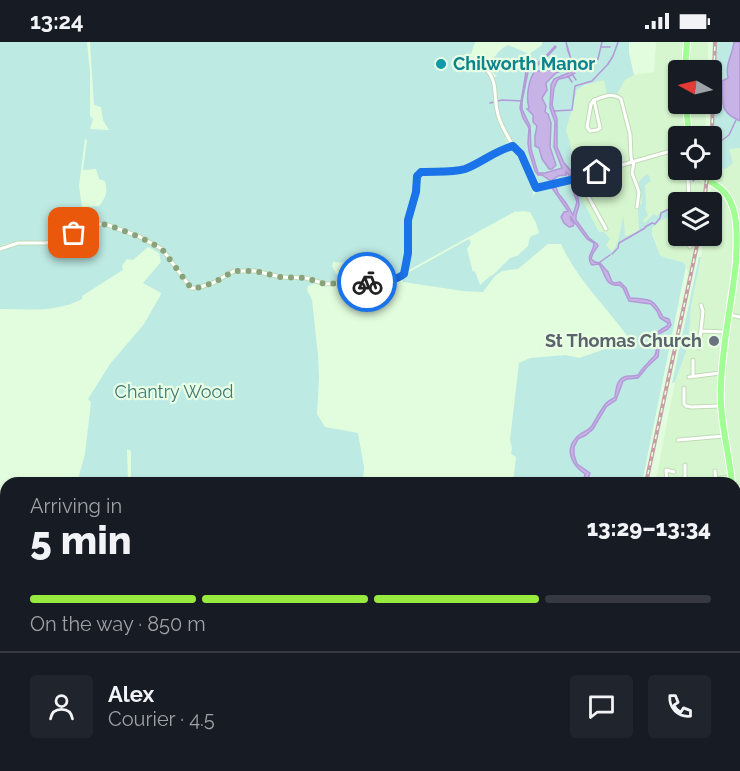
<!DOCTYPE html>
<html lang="en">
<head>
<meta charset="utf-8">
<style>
  :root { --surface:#171b24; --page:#20242c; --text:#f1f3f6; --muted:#9ea1a6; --line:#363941; --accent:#99ea3f }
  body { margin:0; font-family:Raleway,sans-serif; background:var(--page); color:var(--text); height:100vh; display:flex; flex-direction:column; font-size:22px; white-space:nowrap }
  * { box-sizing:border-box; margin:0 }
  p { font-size:20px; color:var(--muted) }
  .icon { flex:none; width:33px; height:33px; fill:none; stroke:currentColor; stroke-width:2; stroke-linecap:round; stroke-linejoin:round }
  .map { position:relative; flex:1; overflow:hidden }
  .details { position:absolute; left:0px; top:435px; width:741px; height:294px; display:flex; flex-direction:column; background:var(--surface); border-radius:18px 18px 0 0; box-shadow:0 2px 4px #0004 }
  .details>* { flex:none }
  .needle { width:39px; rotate:278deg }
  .tools { position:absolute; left:668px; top:18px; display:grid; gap:12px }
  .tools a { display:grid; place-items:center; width:54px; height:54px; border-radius:6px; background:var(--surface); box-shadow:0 2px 4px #0004; font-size:30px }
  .pin { position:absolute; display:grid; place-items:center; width:51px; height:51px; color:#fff; margin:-26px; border-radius:12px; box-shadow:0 3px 9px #0006 }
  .courier { position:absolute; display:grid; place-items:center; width:60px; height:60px; margin:-30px; border:4px solid #1a73e8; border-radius:50%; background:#fff; color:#222; box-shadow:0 2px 8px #0007 }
  .summary em { font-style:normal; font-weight:800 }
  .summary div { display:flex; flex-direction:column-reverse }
  .summary { display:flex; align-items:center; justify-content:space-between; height:102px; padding:0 30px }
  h1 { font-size:39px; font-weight:800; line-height:45px }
  .bar { display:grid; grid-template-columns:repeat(4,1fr); gap:9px 6px; align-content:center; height:72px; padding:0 30px }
  .bar i { height:8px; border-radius:4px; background:var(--line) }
  .bar .selected { background:var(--accent) }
  .bar p { grid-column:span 4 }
  .line { display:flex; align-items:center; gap:15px; padding:0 30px; border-top:2px solid var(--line) }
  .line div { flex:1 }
  .round { display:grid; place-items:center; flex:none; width:63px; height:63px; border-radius:6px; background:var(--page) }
  .status { display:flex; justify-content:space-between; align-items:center; height:42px; padding:0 30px; background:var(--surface); direction:ltr }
  .status svg { height:16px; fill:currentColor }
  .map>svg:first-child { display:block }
  .residential { fill:#d6f6cf }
  .green { fill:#bdeae3 }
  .water { fill:#c7b3e6; stroke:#b299d8; stroke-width:1.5 }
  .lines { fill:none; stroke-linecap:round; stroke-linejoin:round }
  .stream { stroke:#b299d8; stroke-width:1.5 }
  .minor-casing { stroke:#c0dbb5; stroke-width:5 }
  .primary-casing { stroke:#fff; stroke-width:8 }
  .minor { stroke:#fff; stroke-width:3 }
  .primary { stroke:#a1fe94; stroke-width:6 }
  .rail-casing { stroke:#c59ea6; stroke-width:4 }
  .rail { stroke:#e8ffe4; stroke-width:1.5; stroke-dasharray:4.5; stroke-linecap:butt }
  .done { stroke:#88a37b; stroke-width:6; stroke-dasharray:0 10.8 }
  .route { stroke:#1a73e8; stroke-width:8 }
  .culture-dot { fill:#0f9aa8; stroke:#e8ffe4; stroke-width:2 }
  .worship-dot { fill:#6b7280; stroke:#e8ffe4; stroke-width:2 }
  .labels { text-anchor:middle; stroke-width:4.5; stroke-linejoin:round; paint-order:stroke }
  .culture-label { font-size:18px; font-weight:bold; fill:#0d838f; stroke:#e8ffe4; text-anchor:start }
  .worship-label { font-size:18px; font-weight:bold; fill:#5b616d; stroke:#e8ffe4; text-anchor:end }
  .park-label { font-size:18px; fill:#3e7876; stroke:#e8ffe4 }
</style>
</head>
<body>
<div class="status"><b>13:24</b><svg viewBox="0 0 49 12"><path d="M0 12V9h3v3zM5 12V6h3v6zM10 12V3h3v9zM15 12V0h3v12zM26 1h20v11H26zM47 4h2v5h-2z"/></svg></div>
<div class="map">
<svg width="740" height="729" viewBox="0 0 740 729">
  <rect width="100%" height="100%" fill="#e2fdde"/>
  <!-- residential -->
  <path class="residential" d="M656,0H708V28H678V62H706L705,94H678V128H702V130L700,131L706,138L703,160H678V194H697L689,231L683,220L662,215L660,213L651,186L617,202L612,210L606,203L582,157L581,148L575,122L566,89L577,48L597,38H625L634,33L654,30Z
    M740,106V472L737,473L740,489V569L736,570L735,441H655L675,340L684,315L691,259L701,214L705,194H711V160H710L712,137L714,138L718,126L729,107Z"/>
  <!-- green -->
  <path class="green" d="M0,0H87L90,30V74L93,77L90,87L109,88L103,78L101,65L94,63L90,0H475L469,18L483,27L492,36L497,34L489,27C493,17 497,8 508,3L529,12L542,3V0H629V11L634,33L625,38L617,52L607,53L604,38L585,43L577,48L566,89L570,100L572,113L581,134L536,145L522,111L507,94L505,96L509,103L508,105L515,108L520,111L530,135L533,152L532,156L537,148L579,137L583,146L582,157L599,190H604L610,197L606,203L612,210C620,200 620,188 623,175L624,180L625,194L632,193L639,188L638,166L642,161C641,144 631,143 648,132L651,139L645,143L646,163L645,166L648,173L643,178L644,181L654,172L657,174L662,169L668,168L672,174L661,178L652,186V192L660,213L666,216L683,220L686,224L642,441H513L516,415L511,412L512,406L510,398L519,321L530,316L566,313L579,316L625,300L628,295C605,263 578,239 561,202H548L518,227L502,229L495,234L483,250L463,249L403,240L402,237L404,233L469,197L471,201L467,207L473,230L475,229L480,243L489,235L494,232L510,216L517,214L528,204L530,195L539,191L536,181L530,170L523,169L517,170L516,169L407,229L406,214L404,226L401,233L389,237L363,239L362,232L371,231L370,228L363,229L361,217H357L359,229L356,230L351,220L349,219L347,221L333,220L332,224L336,232H337L339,241H327L317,238L316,241L308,244L307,248L312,258L318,313L319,336L317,372L325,385L358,391L364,425L363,441H131V409L127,407L128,441H77L85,412L91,360L88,357L110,322L144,282L160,254L161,251L143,241L161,220L159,211L148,205L133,218L127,217L122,224L123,228L82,254V257C55,271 29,267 0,267V209L15,202H43L58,199L84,188L87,186L84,165L99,164C106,156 108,149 105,139L99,137L96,127L83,128L87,98L85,97L79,144L84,180V184C72,192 57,199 43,200C25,201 18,198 0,204Z
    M716,0H734L728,36L722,40L723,48L721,55L736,78L740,79V106L729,107L733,121L726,127L718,126L714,139L712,137Z
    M699,215H701L691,264L688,304L675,340L672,341Z
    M6,553V717L0,718V563Z
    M735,566L736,570L740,569V729H695L694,723H735Z
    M14,723H278L276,729H13Z
    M363,723H444L442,729H359Z
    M449,723H610L609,729H446Z
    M618,723H688L689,729H618Z"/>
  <!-- water -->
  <path class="water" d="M566,0L575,31L568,35L559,37L557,39L554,46L552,63L557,77V105L564,121L574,132L570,134L566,130V133L558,134L551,139L542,133H538L535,129L529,109L528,101L529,86L523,76L520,66L526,30L544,16L555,4L556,5L541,21L528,30L522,59V67L530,84L531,107L538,131H545L562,126L554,105L555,80L550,66L551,43L554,37L575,28L568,9Z
    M734,0H740V79C717,69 724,59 722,39L728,36C725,21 732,15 734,0Z
    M558,18L567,19L562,29L556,31L546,41L547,48L542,56L546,64L545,70L548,72L551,81L550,105L556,123L552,127H549L542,117L539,106L535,104V94L537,84L533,80V73L527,67L529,66C526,56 528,38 535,29H540L550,20L555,19Z
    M572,142H576C575,150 579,156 579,163C578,169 575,172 576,178L589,196L597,202L598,204L593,211L591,217L595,220L600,221L608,230L612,240L615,241L620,240L626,246L630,256C651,257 654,257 663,275L669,277L671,283L668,287L657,293L655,298L659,307L658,315L647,325L638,336L627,337L623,339L616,358L606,365L593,387L586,393L578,397L574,405V413L577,422L590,431L588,437L584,441H578L584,437L585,432C573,424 564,409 576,396C580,390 587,390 591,385C596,378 599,370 604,364C606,360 611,358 615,355C616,346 617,335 628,334C631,334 635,334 638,333C641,329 644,324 648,321C649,319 654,315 655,313C662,300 641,298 667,284L668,281L660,276L657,269L651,262L629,259L623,246L619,243C605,245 605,231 599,222L592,223L591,222C586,213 594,210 594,201L587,197L570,174L571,178L574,182L573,184L569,185L564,181L561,175L564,170L568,169L552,146L556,145L558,151L566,161L573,173L577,160L572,146Z"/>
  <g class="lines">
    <!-- stream -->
    <path class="stream" d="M602,5H610
      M472,19L488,31
      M578,28L598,17L602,0
      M572,32L576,38
      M568,34L572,40
      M490,61L502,58L522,59
      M554,69L572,68L575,44L592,39L608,22L613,14L618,0
      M714,104L729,93L736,78
      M571,131L574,144
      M693,139L697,135
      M685,160L686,157
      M612,212L618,206L619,201L645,186V185L652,181L655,182L660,176L661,171L671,166L678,167
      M600,220L610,213
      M537,723L538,729
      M552,723L553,729
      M730,729L740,720"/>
    <defs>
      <path id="minor" d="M488,29C497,40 494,54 497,68C499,82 507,92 513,104
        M594,58L600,86L597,88L590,89L587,85L591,62L594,58C603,55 613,50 621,57L630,92L631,115L632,120
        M634,120L632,131L639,150L637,165
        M580,136L582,143L606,187
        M689,160L688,137L694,129
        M690,194V205
        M0,207L18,201H46L54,199L91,183L100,182L108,183L140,195L162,207L191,246H197L213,241L234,229H255L281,235L306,236L325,242L394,237L402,235C412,217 405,196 408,177C411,162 415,150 417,134L421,130C435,129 452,131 465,127C482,122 496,108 513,104L521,112L536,146L579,136L632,120L678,107
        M730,273L740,275
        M701,289L726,290
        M699,306L703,269L701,263
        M693,318V334
        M689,335L720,331
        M684,346V362L686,364L691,365L721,364
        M678,398L724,394
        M715,429L716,441
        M715,437L731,435
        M667,441L666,428L674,430
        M685,441V423
        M735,558H740
        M444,729L447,723"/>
      <path id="primary" d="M685,28L687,0
        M686,62L689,94
        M693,128C701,136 712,139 721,147C740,163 737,197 736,220C732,261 722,302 721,344C719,377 729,409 732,441
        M735,462L740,489"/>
    </defs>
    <!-- minor casing -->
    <use href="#minor" class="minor-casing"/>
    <!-- primary casing -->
    <use href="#primary" class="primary-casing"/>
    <!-- minor -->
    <use href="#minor" class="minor"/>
    <!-- primary -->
    <use href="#primary" class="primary"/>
    <defs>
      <path id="rail" d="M711,117L715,0
        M704,160L708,128
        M646,441L699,194
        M615,729L616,723"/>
    </defs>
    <!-- rail casing -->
    <use href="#rail" class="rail-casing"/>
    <!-- rail -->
    <use href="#rail" class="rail"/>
  </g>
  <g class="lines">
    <!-- done -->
    <path class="done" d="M74,191L91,183L100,182L108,183L140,195L162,207L191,246H197L213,241L234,229H255L280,235L306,236L325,242L367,240"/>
    <!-- route -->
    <path class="route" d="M367,240C379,239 394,240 404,232L408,211V178L416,150L417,134L421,130C435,129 452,131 465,127C481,121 496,108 513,104L521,112L536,146L579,136L597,130"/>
  </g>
  <!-- markers -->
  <circle class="culture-dot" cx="441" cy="22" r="6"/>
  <circle class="worship-dot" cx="714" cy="299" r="6"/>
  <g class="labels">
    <!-- culture labels -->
    <g class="culture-label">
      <text x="453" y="28">Chilworth Manor</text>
    </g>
    <!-- worship labels -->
    <g class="worship-label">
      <text x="702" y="305">St Thomas Church</text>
    </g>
    <!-- park labels -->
    <g class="park-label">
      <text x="174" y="356">Chantry Wood</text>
    </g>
  </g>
</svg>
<div class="tools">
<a><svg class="needle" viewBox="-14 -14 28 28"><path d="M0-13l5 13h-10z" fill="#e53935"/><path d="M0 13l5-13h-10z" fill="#9ea1a6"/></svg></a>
<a><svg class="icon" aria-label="locate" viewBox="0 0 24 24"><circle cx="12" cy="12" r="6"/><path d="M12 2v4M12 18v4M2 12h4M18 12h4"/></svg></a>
<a><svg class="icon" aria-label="layers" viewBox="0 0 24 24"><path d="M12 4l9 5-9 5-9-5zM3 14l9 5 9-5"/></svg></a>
</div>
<div class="pin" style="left:74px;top:191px;background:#ea580c"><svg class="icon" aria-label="bag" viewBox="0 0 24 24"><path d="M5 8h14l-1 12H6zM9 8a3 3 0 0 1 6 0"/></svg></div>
<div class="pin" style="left:597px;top:130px;background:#1f2937"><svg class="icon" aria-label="home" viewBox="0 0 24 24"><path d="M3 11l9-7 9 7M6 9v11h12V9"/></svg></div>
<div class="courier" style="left:367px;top:240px"><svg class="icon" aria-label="bike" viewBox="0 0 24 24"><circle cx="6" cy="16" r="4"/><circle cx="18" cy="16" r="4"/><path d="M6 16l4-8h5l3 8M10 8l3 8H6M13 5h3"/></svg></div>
<section class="details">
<div class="summary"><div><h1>5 min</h1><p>Arriving in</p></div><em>13:29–13:34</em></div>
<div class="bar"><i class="selected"></i><i class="selected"></i><i class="selected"></i><i></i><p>On the way · 850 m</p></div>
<div class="line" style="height:108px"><a class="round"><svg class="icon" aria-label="person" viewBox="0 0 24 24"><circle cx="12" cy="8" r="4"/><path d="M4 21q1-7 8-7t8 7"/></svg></a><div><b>Alex</b><p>Courier · 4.5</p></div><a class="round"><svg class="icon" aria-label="chat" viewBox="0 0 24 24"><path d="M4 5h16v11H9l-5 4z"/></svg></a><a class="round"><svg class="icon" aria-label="phone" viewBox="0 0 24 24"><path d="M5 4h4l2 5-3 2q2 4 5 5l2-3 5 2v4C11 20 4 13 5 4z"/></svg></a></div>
</section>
</div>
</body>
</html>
